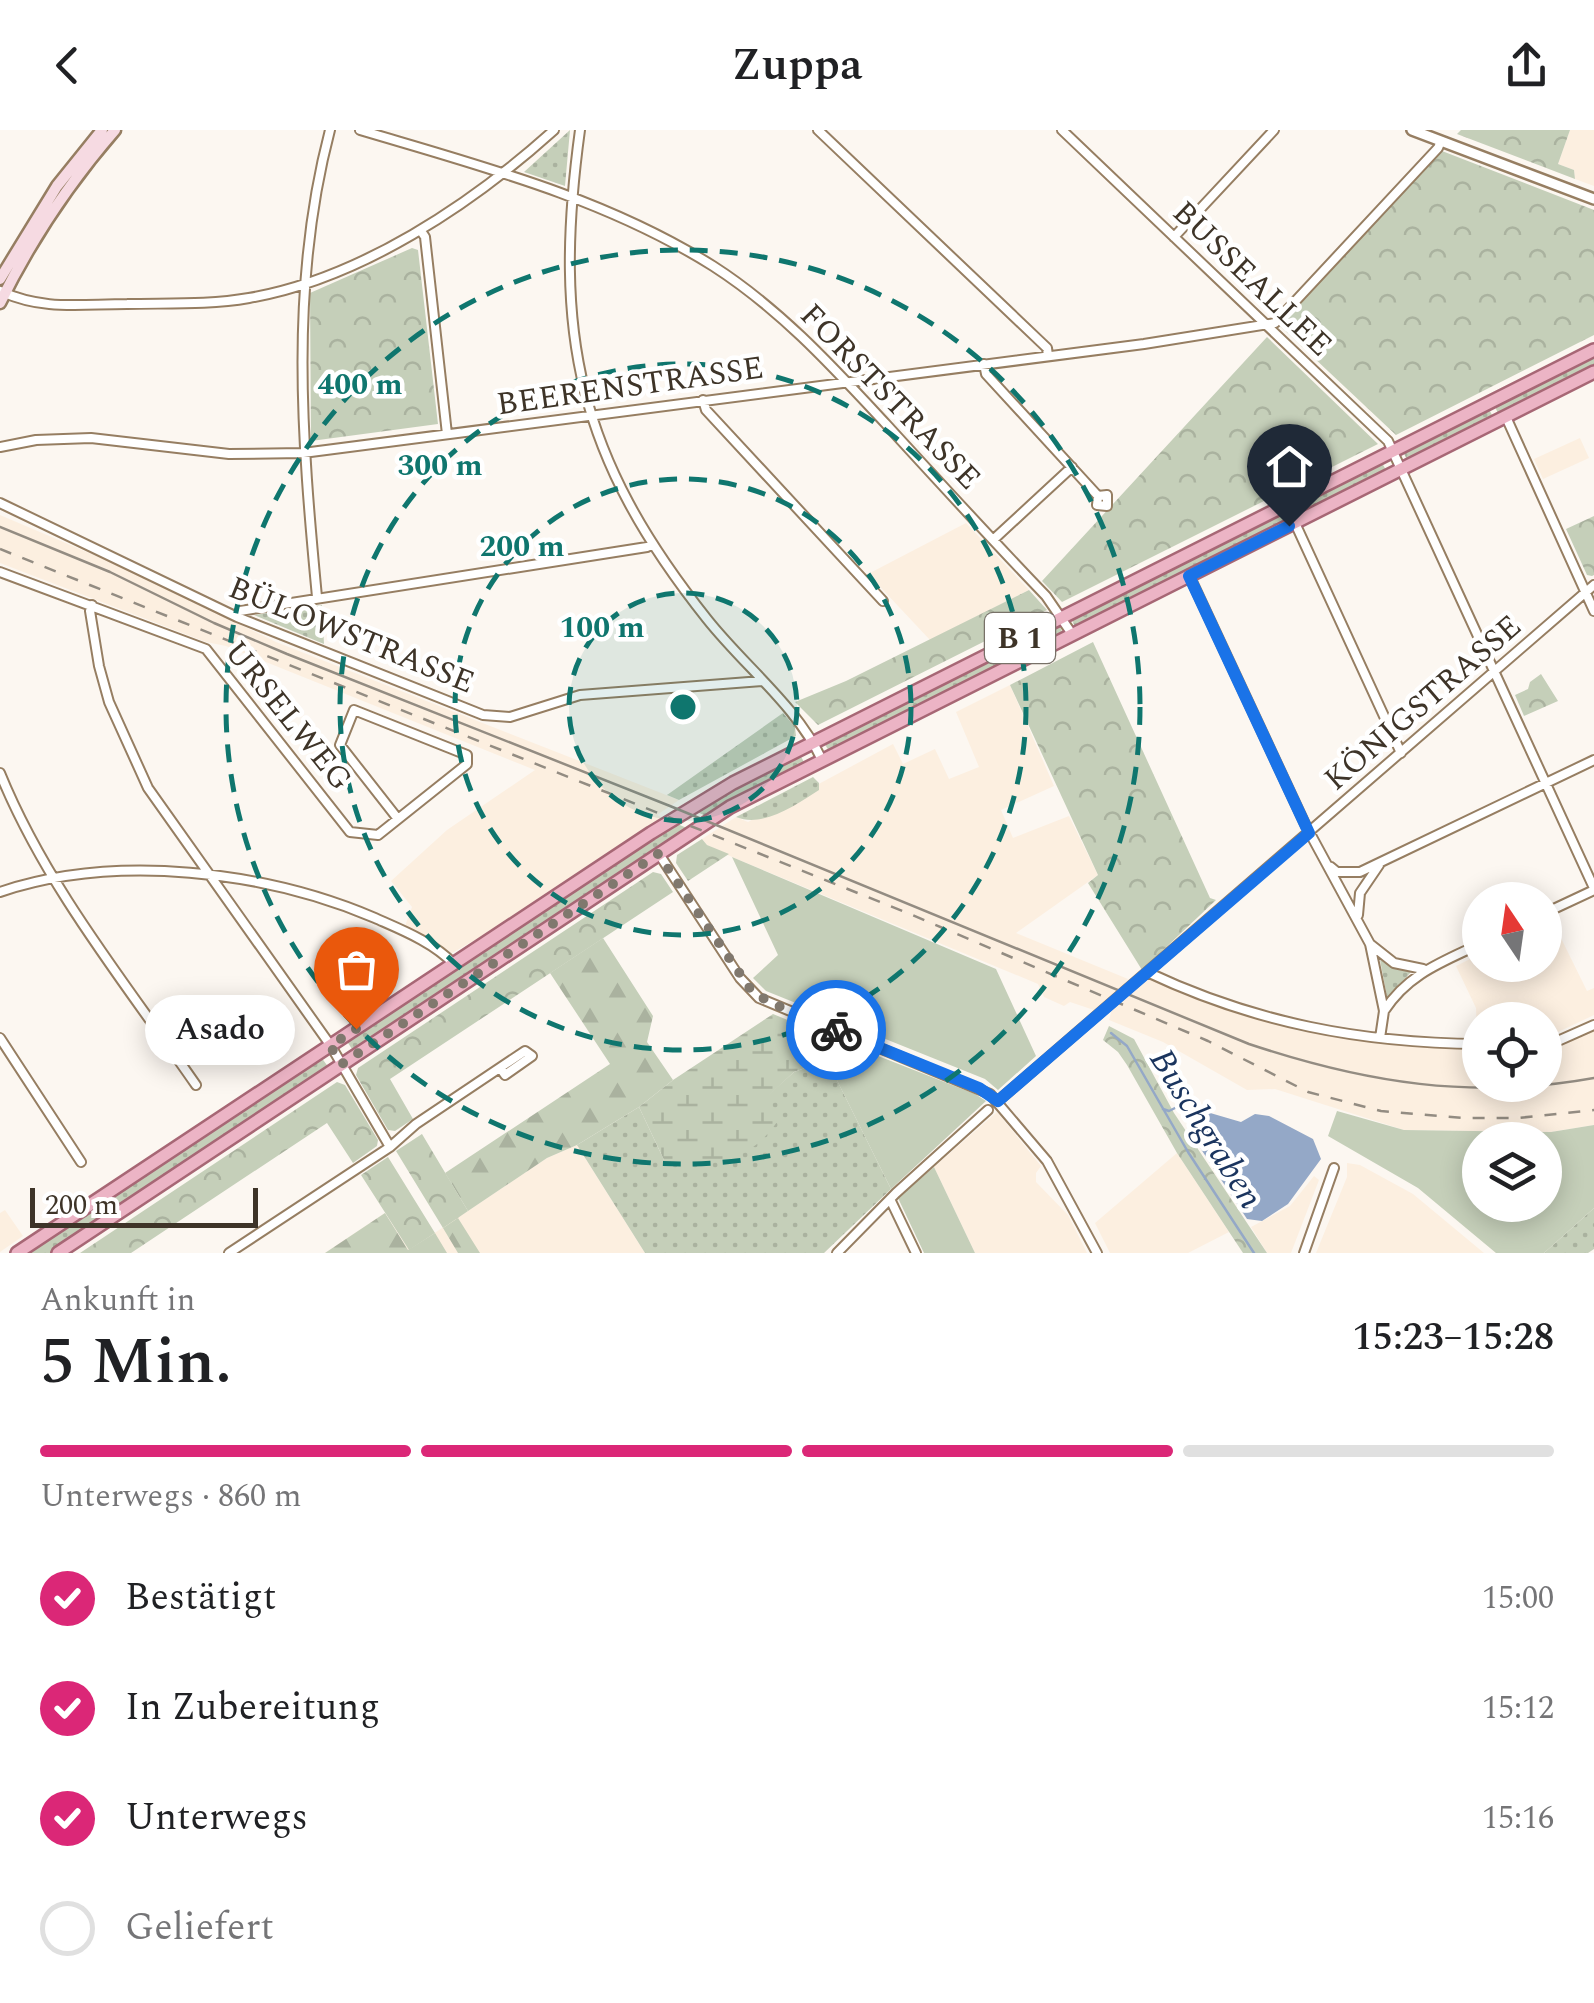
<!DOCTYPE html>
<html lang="de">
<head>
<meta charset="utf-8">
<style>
  :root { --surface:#fff; --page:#f2f2f2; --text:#202124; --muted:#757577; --line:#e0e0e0; --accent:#db2777 }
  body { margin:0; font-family:Spectral,serif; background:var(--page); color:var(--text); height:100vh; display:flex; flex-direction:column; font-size:38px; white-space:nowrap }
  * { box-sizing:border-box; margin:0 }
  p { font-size:32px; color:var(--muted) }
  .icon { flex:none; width:55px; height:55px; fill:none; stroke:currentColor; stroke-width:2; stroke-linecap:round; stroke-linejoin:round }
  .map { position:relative; height:1123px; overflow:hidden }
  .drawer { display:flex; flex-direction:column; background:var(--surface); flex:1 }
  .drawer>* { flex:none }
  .needle { width:65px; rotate:347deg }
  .tools { position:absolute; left:1462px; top:752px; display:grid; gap:20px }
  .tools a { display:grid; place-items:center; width:100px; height:100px; border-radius:50%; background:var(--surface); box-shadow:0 5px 25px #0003; font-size:50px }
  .scale { position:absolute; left:30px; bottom:25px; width:228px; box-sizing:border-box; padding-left:10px; border:5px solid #3e3428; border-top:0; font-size:28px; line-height:35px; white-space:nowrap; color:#3e3428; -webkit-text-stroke:8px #fff; paint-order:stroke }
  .pin { position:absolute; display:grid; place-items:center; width:85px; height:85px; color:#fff; margin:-102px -42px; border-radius:50% 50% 50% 0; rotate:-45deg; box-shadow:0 0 10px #0007 }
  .pin .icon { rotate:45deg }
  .courier { position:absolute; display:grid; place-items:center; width:100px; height:100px; margin:-50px; border:8px solid #1a73e8; border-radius:50%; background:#fff; color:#222; box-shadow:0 2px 12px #0007 }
  .bubble { position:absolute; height:70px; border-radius:35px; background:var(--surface); box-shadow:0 5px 25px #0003; font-size:32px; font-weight:600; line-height:70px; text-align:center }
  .overview em { font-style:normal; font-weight:600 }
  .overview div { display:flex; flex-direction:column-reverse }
  .overview { display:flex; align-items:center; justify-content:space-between; height:170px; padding:0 40px }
  h1 { font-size:65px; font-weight:600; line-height:75px }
  .bar { display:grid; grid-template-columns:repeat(4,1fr); gap:15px 10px; align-content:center; height:120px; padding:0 40px }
  .bar i { height:12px; border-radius:8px; background:var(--line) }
  .bar .active { background:var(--accent) }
  .bar p { grid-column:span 4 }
  ol { padding:0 40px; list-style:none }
  li { display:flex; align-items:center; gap:30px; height:110px }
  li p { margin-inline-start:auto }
  li .icon { padding:10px; border-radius:50%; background:var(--accent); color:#fff; stroke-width:4 }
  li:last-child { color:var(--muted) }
  li i { width:55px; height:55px; border:5px solid var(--line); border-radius:50% }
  header { display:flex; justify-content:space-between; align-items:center; height:130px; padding:0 40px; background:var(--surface); font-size:45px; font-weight:600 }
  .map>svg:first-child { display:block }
  .built { fill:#fcefe0 }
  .grass { fill:url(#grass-dots) }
  .forest { fill:url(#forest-firs) }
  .wetland { fill:url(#wetland-marsh) }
  .park { fill:url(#park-crowns) }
  .garden { fill:#c5cfb9; fill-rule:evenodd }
  .water { fill:#94a8c7 }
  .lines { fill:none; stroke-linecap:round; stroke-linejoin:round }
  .stream { stroke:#94a8c7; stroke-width:2.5 }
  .minor-casing { stroke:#967e62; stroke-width:12 }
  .tertiary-casing { stroke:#967e62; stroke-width:14 }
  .secondary-casing { stroke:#967e62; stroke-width:15 }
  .primary-casing { stroke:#a76775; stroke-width:16 }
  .minor { stroke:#fff; stroke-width:8 }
  .tertiary { stroke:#fff; stroke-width:9 }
  .secondary { stroke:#f6dae2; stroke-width:10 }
  .primary { stroke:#ecb4c5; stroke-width:11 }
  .tram { stroke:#938c82; stroke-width:2.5 }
  .rail { stroke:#938c82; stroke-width:2.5; stroke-dasharray:12 12; stroke-linecap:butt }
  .done { stroke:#80786e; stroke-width:10; stroke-dasharray:0 18 }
  .route { stroke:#1a73e8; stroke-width:12 }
  .ring { fill:none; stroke:#0f766e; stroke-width:5; stroke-dasharray:18 12 }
  .labels { text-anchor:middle; stroke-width:9; stroke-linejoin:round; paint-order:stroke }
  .shield { fill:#fff; stroke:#787168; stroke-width:2.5 }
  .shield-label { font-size:30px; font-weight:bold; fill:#3e3428 }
  .street-label { font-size:32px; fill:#3e3428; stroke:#fff }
  .water-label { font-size:35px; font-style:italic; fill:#1a345e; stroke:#fff }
  .centre { fill:#0f766e; stroke:#fff; stroke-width:5 }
  .ring-label { font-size:30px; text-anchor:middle; font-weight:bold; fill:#0f766e; stroke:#fff; stroke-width:9; stroke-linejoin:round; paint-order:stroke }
</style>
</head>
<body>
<header><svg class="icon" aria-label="back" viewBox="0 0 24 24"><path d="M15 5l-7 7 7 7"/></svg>Zuppa<svg class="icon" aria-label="share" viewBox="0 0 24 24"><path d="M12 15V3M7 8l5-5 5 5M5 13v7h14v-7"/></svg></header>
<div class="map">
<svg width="1594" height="1123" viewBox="0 0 1594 1123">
  <defs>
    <pattern id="grass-dots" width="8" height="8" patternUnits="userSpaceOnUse" patternTransform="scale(2.5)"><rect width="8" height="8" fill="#c5cfb9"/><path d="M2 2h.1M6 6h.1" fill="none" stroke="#aab29f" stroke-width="1.8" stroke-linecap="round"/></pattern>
    <pattern id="forest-firs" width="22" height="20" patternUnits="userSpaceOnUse" patternTransform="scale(2.5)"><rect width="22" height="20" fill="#c5cfb9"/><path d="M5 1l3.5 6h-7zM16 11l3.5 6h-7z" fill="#aab29f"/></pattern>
    <pattern id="wetland-marsh" width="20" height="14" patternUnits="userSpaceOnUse" patternTransform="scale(2.5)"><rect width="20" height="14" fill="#c5cfb9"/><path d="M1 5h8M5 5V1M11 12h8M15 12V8" fill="none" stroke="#aab29f"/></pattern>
    <pattern id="park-crowns" width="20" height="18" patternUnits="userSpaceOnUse" patternTransform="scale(2.5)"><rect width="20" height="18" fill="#c5cfb9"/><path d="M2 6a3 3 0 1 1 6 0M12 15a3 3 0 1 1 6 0" fill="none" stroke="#aab29f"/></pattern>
  </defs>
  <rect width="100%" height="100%" fill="#fcf7f1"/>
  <!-- built -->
  <path class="built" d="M1570,0H1594V56L1575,49L1574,40L1558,34Z
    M1580,308L1589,328L1543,349L1534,329Z
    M0,385L115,434L276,512L679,670L657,685L663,688L512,789L452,823L405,796L412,777L391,751L447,700L535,640L226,516L206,512L0,433Z
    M966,393L1029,460L930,510L868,444Z
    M1010,555L1054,656L1001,680L1013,708L1069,686L1098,745L1016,803L1128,849L1121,858L1132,862L1148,847L1187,866L1299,901L1379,912L1480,918V955H1545V915L1562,913L1594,898V995L1551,1002L1404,1000L1275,959L1247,960L1163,912L1109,890L1113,876L1104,874L1094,880L1070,872L1064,876L1044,867L1038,854L732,727L707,715L702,709L736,687L748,692L893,614L903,634L935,619L949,649L979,637L956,582Z
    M1552,790L1587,861L1594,858V885L1558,902H1545V890H1480V905L1477,906L1476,878L1456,836L1480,824V835H1545V793Z
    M997,982L1041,1036L1036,1043V1052L1068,1085L1087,1123H975L934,1037Z
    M577,1015L645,1123H325L385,1083L409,1120L547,1028Z
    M1177,1023L1229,1102L1188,1123H1110L1095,1093Z
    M1347,1033L1360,1035L1413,1064L1484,1123H1316L1347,1047Z
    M1314,1046L1319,1050L1291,1123H1267L1251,1097L1290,1076Z
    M5,1080L23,1106L0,1122V1083Z"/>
  <!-- grass -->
  <path class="grass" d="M570,0L565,56L524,42Z
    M1594,224V238L1499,286L1494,274Z
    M1488,277L1494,289L1407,330L1403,321Z
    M1381,331L1387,342L1075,497L1071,488Z
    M322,475L324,514L254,485Z
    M1059,494L1063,504L829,621L824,613Z
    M783,583L795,597L796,606L679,670L667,665Z
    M799,623L805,634L708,687L693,680Z
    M813,647L819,653V660C796,675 763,698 736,687Z
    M673,692L689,699L354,922L346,910Z
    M1380,830L1411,842L1388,867H1387Z
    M321,927L329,938L51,1123H26Z
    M827,930L891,1059L824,1123H645L577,1015L639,977L664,1030L767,966L794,942Z
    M1594,1078V1119L1588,1123H1544Z"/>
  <!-- forest -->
  <path class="forest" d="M603,808L653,886L647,912L673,950L639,977L577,1015L547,1028L468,1081L445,1043L610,934L550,843Z
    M385,1083L408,1120L435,1103L447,1123H325Z
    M458,1088L480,1123H458L443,1098Z"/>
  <!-- wetland -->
  <path class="wetland" d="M773,884L812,900L827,930L794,942L768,966L777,992C747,1035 712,1035 664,1030L639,977L673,950Z"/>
  <!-- park -->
  <path class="park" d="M1461,0H1570L1558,34L1574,40L1575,49L1457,4Z
    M1442,21L1594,80V205L1396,305L1279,195Z
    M412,118L418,120L438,294L311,311L310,163Z
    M1267,207L1378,314L1062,472L1042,451Z
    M1594,386V445L1592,446L1587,445L1566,399Z
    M1029,460L1047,480L818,595L795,572L846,551Z
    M1093,512L1210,768L1216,770L1142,840L1088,753L1098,745L1010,555Z
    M1541,544L1558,571L1524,586L1515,565L1528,559L1530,552Z
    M702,709L707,715L729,724L688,751L676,733L677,725Z
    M653,742L661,744L673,762L390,949L413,989L395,1001L388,1000L356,945L358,938Z
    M1109,896L1134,909L1174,983L1267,1123H1243L1177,1023L1127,935L1118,922L1103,910Z
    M337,952L345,955L378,1010L377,1016L353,1033L327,993L131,1123H80Z
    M422,1004L468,1081L443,1098L396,1021Z
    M388,1027L435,1103L409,1120L361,1045Z"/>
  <!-- garden -->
  <path class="garden" d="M732,727L996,839L1036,926L998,960L985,949L766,861L753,848L778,825Z
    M812,900L975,964L986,971L891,1059Z
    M1337,981L1404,1000L1551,1002L1594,995V1078L1544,1123H1496L1418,1058L1328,1006ZM1545,1010V1075H1480V1010Z
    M934,1037L975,1123H924L898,1068Z"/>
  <!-- water -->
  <path class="water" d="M1200,980L1241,992L1255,984L1269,986L1313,1009L1321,1029L1288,1074L1262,1091L1247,1089L1191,1004L1187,994Z"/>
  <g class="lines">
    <!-- stream -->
    <path class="stream" d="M1111,903L1127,916L1188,1022L1254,1123
      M1163,979L1169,981L1179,976L1196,987"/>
    <defs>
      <path id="minor" d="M360,0C481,36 605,68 713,136C780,179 832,236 886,294C939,352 992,410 1046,466L1072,504
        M580,0C552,204 578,327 707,489C745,537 796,575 822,630
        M818,0L1047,218L1048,226
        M1062,0L1388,311L1594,758
        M421,101L425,107L447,304
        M1174,107L1274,0
        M0,161C44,181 80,174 127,174C168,173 209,175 249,168C360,149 472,74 554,0
        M984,234L986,244L1098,366L1107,365V376L1097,375L1098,366
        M703,270L706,280L883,471
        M1506,287L1594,481
        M0,317L36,310L91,308L229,324L303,323L1144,214L1275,193L1438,18L1441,11
        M0,373L237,487L483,585L510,587L580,565L762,551
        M1295,393L1401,623
        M993,410L1072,337
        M0,442L206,519L350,702L378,705L467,634V625L354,580L340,615L398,689
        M1189,445L1306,696L1370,814L1384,881L1380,908
        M317,467C302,309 289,155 330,0
        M92,475L90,481L99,536L109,572L148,658L331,916L390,1017
        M237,487L240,481L647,417L652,414
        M0,643C46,756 126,854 196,955
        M659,724L740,848L759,868L990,964L1047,1031L1097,1123
        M1331,737L1337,742H1360L1594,630
        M0,762C116,723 265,741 375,788C402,800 433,812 454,834
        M1545,783L1594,760
        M1358,785L1360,763L1379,735
        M1370,814L1394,833L1423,839
        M1147,842C1255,893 1361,913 1480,914
        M1384,881C1408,844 1442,832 1480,814
        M0,908L81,1032
        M1545,912L1560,910L1594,895
        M998,971L1594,455
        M890,1069L916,1123
        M229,1123L390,1017L416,994L525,921L532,926L505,945L500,938
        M837,1123L896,1063L988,980
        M1304,1123L1334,1038"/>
      <path id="tertiary" d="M1412,0L1594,69"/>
      <path id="secondary" d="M0,149L57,56L102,0
        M0,173C31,110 69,53 115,0"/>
      <path id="primary" d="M17,1123L651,703L733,653L1594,220
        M58,1123L730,677L1594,242"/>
    </defs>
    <!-- minor casing -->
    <use href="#minor" class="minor-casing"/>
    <!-- tertiary casing -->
    <use href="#tertiary" class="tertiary-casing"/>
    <!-- secondary casing -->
    <use href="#secondary" class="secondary-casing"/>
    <!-- primary casing -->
    <use href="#primary" class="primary-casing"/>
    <!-- minor -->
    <use href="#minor" class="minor"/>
    <!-- tertiary -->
    <use href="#tertiary" class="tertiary"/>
    <!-- secondary -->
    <use href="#secondary" class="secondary"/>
    <!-- primary -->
    <use href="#primary" class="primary"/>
    <!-- tram -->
    <path class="tram" d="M0,397L110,442L214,493L287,524L670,676L1249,914C1366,953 1472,970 1594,948"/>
    <!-- rail -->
    <path class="rail" d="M0,419L910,784L1208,911L1308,962L1381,981L1464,988H1518L1594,980"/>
  </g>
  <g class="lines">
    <!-- done -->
    <path class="done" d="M356,899L330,916L342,934L658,724L751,860L769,872L836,900"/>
    <!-- route -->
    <path class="route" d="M836,900L979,958L998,971L1309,703L1189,446L1289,396"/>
  </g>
  <!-- distance rings -->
  <circle cx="683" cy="577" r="114" fill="#0f766e" fill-opacity=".12"/>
  <g class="ring">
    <circle cx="683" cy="577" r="114"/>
    <circle cx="683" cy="577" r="228"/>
    <circle cx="683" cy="577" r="343"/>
    <circle cx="683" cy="577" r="457"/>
  </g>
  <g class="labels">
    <!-- shield labels -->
    <rect class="shield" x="985" y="483" width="70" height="50" rx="8"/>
    <g class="shield-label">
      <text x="1020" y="518">B 1</text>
    </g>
    <!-- street labels -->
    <g class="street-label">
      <text transform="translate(1253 148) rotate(44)" y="11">BUSSEALLEE</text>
      <text transform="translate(630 255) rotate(-8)" y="11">BEERENSTRASSE</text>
      <text transform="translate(891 266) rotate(46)" y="11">FORSTSTRASSE</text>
      <text transform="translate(352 504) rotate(22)" y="11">BÜLOWSTRASSE</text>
      <text transform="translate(1422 572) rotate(-41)" y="11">KÖNIGSTRASSE</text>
      <text transform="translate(289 585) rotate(51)" y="11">URSELWEG</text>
    </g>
    <!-- water labels -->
    <g class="water-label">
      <text transform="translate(1207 998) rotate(58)" y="12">Buschgraben</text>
    </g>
  </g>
  <circle cx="683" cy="577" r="15" class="centre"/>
  <g class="ring-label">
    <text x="360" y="264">400 m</text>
    <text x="440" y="345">300 m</text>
    <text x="522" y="426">200 m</text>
    <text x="602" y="507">100 m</text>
  </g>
</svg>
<div class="tools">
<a><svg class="needle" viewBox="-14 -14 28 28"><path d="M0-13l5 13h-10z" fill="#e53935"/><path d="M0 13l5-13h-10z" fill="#757577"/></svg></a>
<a><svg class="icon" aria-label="locate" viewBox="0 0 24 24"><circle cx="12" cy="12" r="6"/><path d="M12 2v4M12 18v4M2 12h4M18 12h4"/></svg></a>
<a><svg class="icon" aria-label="layers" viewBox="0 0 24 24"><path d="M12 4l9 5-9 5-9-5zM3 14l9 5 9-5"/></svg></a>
</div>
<div class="scale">200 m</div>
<div class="pin" style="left:356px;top:899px;background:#ea580c"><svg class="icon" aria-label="bag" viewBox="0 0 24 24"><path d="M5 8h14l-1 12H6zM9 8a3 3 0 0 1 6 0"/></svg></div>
<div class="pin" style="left:1289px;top:396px;background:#1f2937"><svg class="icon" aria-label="home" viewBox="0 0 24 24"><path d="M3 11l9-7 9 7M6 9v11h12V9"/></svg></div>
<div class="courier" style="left:836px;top:900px"><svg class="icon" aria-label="bike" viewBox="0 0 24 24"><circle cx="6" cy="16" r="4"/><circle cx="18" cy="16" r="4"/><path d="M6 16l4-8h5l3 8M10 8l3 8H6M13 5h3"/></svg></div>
<div class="bubble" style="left:145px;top:865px;width:150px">Asado</div>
</div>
<section class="drawer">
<div class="overview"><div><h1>5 Min.</h1><p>Ankunft in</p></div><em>15:23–15:28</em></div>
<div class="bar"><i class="active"></i><i class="active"></i><i class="active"></i><i></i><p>Unterwegs · 860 m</p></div>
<ol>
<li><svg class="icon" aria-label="check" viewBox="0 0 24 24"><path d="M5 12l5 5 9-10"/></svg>Bestätigt<p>15:00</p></li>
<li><svg class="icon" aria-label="check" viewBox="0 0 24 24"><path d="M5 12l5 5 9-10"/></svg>In Zubereitung<p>15:12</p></li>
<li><svg class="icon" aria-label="check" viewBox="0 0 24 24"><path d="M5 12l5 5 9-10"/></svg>Unterwegs<p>15:16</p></li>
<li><i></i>Geliefert</li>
</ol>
</section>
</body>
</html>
